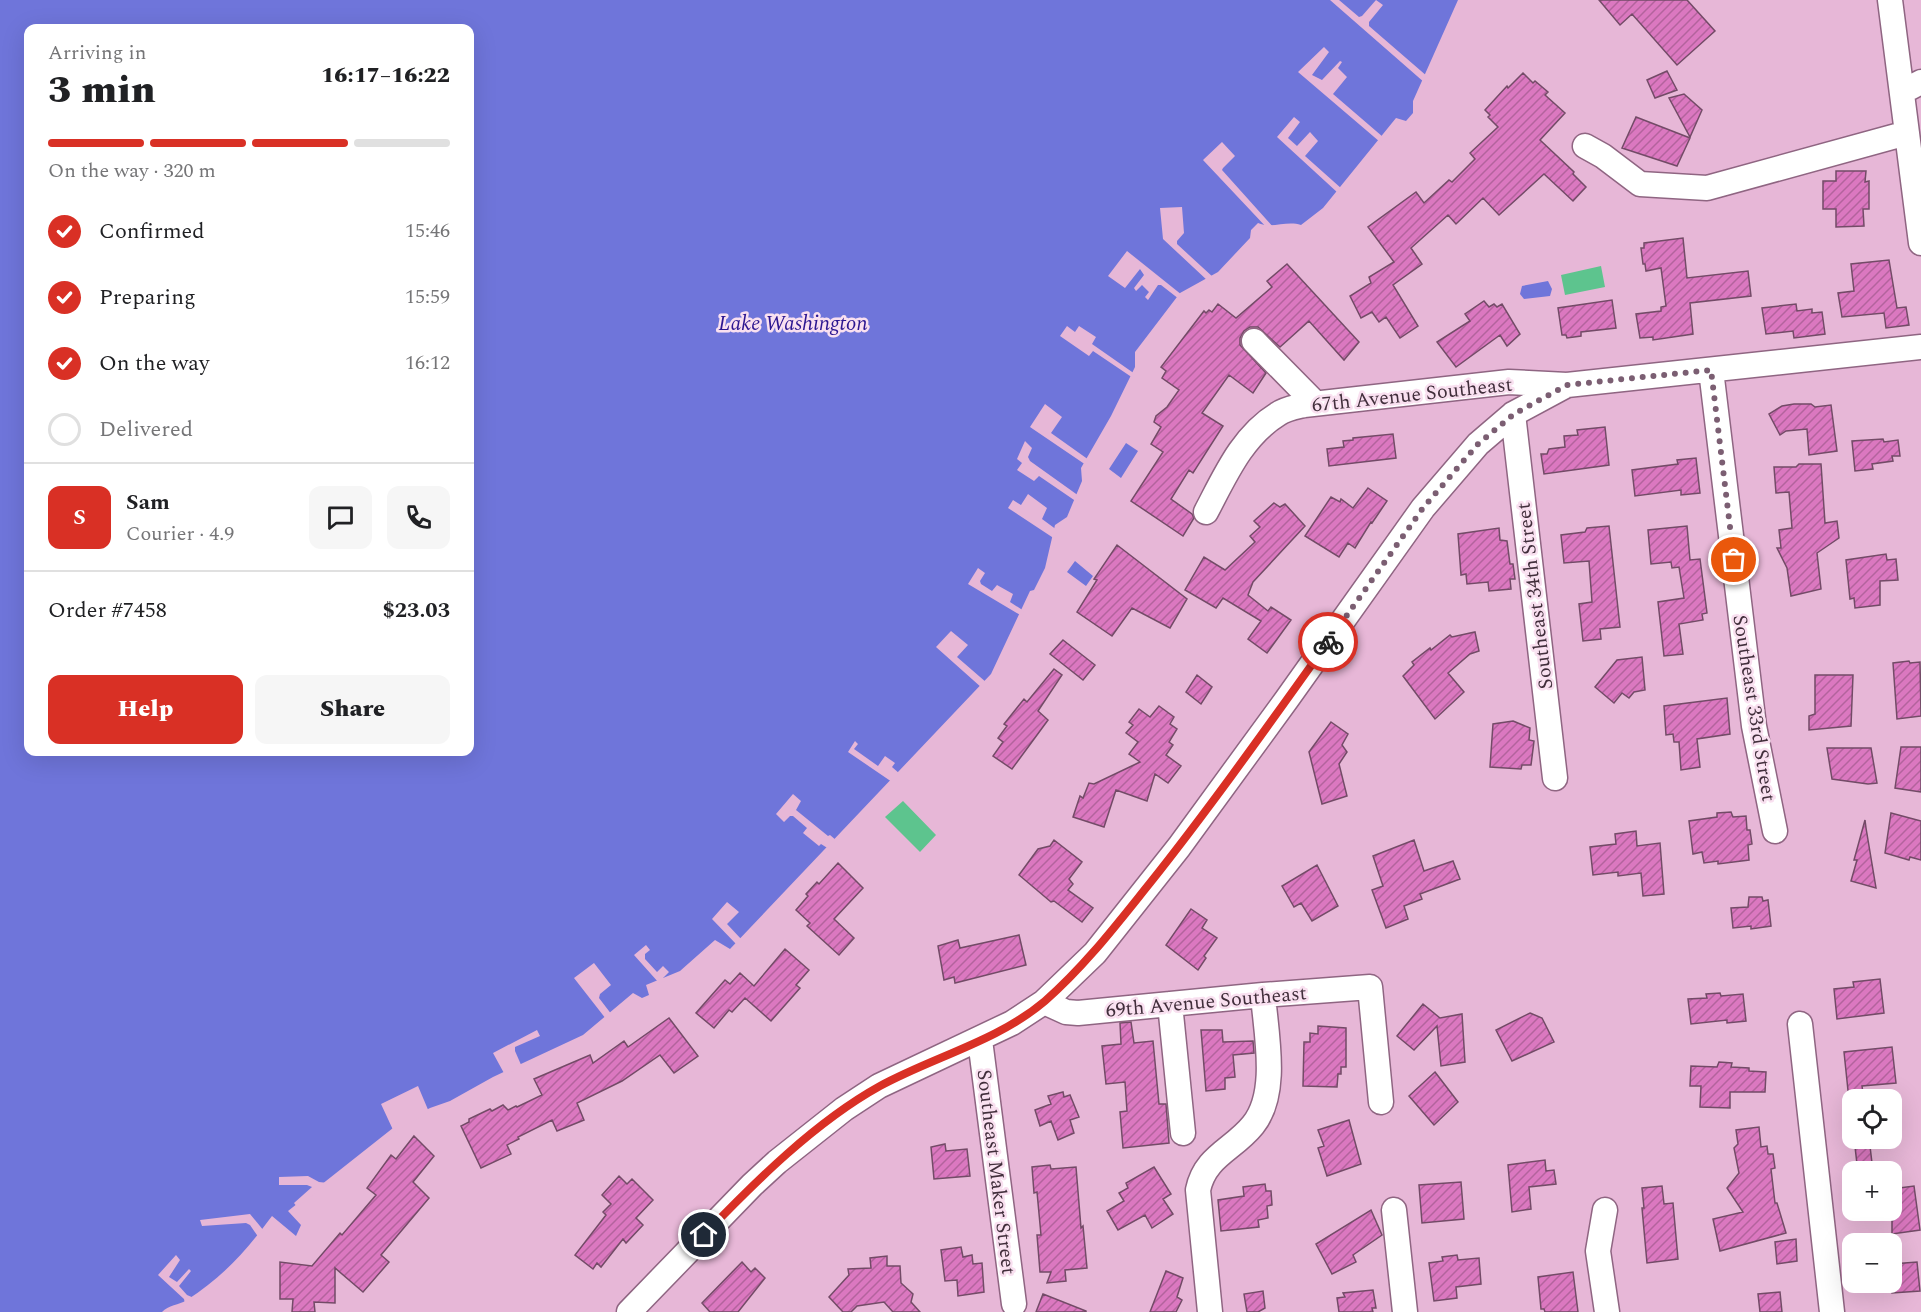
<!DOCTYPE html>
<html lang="en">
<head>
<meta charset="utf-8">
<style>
  :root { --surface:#fff; --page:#f6f6f6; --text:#202124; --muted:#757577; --line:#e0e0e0; --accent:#d93025 }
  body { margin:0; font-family:Spectral,serif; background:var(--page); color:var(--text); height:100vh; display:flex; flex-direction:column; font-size:22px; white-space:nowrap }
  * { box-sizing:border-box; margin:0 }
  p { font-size:20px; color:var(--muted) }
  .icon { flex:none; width:33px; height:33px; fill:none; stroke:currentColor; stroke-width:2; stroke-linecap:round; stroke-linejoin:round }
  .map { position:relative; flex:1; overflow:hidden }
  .sheet { position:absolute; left:24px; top:24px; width:450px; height:732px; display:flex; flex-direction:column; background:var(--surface); border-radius:12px; box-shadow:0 6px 24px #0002 }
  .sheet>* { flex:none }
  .buttons { position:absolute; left:1842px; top:1089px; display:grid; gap:12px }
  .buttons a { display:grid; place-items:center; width:60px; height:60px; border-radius:12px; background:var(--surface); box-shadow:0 6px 24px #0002; font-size:30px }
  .pin { position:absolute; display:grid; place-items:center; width:51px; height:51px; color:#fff; margin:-26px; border:3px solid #fff; border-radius:50%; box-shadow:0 2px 6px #0007 }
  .courier { position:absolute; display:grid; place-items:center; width:60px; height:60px; margin:-30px; border:4px solid #d93025; border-radius:50%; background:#fff; color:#222; box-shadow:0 2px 8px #0007 }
  .head em { font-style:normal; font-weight:800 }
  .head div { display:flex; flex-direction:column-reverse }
  .head { display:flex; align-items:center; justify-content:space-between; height:102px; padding:0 24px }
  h1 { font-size:39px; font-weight:800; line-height:45px }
  .bar { display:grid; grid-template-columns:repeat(4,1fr); gap:9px 6px; align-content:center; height:72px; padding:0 24px }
  .bar i { height:8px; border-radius:4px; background:var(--line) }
  .bar .current { background:var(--accent) }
  .bar p { grid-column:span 4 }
  .line { display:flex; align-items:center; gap:15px; padding:0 24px; border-top:2px solid var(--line) }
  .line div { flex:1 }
  .round { display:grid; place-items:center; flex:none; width:63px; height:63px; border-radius:12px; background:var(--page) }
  ol { padding:0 24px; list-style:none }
  li { display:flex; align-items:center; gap:18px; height:66px }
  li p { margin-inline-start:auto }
  li .icon { padding:6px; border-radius:50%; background:var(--accent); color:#fff; stroke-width:4 }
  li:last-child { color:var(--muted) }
  li i { width:33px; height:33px; border:3px solid var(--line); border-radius:50% }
  .button { display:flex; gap:12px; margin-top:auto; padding:12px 24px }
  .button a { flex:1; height:69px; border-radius:12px; background:var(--accent); color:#fff; font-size:24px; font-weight:800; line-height:69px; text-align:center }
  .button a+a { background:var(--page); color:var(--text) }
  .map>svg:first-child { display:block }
  .park { fill:#5dc48e }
  .water { fill:#6f75da; fill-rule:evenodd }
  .pier { fill:#e7b7d7 }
  .building { fill:url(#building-hatch); stroke:#734b67; stroke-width:1.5 }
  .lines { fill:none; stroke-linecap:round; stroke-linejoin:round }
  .minor-casing { stroke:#8f6582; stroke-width:27 }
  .minor { stroke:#fff; stroke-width:24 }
  .done { stroke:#7b5e72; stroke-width:6; stroke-dasharray:0 10.8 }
  .route { stroke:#d93025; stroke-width:8 }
  .labels { text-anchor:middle; stroke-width:5; stroke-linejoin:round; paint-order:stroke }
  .street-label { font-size:20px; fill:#412e3b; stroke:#f9e0f0 }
  .water-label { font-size:21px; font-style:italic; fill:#2c1690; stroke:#f9e0f0 }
</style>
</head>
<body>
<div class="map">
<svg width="1921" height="1312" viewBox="0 0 1921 1312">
  <defs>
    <pattern id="building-hatch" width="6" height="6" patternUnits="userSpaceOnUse" patternTransform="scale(1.5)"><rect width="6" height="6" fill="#db78c0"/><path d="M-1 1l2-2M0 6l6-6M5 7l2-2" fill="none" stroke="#b3639d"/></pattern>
  </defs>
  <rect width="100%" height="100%" fill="#e7b7d7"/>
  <!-- park -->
  <path class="park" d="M1601,266L1605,287L1565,295L1561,275Z
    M903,801L936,835L920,852L885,817Z"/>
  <!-- water -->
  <path class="water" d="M0,0H1458L1413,101V113L1406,121L1396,118L1323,208L1301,225C1287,220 1272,229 1258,223L1251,230L1250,238L1218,272L1180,293L1135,352V367L1111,416L1081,468L1082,481L1067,517L1055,525L1045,568L1034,590L1030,591L991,674L730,949L715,940L680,971L646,985L649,995L642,998L633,993L583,1035L493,1077L450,1101L430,1108L393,1128L288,1211L301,1225L296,1236L272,1216C246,1251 224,1276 187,1300C179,1305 168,1305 162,1312H0ZM28,28H470V752H28Z
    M1548,281L1552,289L1550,296L1524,299L1520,294L1522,286Z
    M1126,443L1138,451L1121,478L1109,469Z
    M1075,561L1093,576L1086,586L1067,572Z"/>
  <!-- pier -->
  <path class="pier" d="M1330,0H1339L1359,17L1362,16L1376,0L1383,5L1369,22V26L1428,77L1425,83Z
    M1324,47L1329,52L1312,75L1322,80L1340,61L1342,62L1338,68L1347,77L1333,94L1383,137L1380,142L1298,72Z
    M1294,117L1300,122L1288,138L1297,146L1310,132L1318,141L1305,156L1342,189L1338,193L1277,137Z
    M1222,142L1235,156L1223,168L1222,170L1274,228L1268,229L1203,160Z
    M1182,207L1184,233L1177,241V244L1214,278L1208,281L1163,239L1160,208Z
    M1127,251L1182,295L1179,299L1161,285H1158L1148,300L1145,297L1149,292L1142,285L1136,291L1134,288L1144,275L1140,269L1125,288L1108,276Z
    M1067,326L1075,332L1079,326L1096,337L1092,344L1135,374L1133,378L1093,351L1089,356L1060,336Z
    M1045,404L1062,417L1051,433L1089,460L1086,465L1030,427Z
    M1025,441L1032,448L1028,457L1030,461L1079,496L1077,502L1039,476L1034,481L1017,470L1022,463L1017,459Z
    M1028,494L1047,508L1042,519L1057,530L1055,539L1008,508L1013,500L1021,505Z
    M978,568L985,573L980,581L981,584L992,591L997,585L1013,594L1010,602L1024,611L1022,616L968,584Z
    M951,631L968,645L957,657L987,683L982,688L936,647Z
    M855,741L858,744L854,749L878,766L885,756L895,763L892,767L900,774L892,782L848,752Z
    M793,794L801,801L796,810L828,836L830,835L837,841L829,849L821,844L819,846L803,833L807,828L793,816H790L784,822L776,814Z
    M727,902L739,912L727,924L742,940L737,945L712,919Z
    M646,945L650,950L645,954V959L657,972L663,966L669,972L663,978L665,981L659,983L634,955Z
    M594,963L611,985L600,994L599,998L612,1015L606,1019L574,978Z
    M537,1030L540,1036L515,1047V1051L522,1067L505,1075L493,1053Z
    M418,1086L429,1112L394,1132L381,1104Z
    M308,1176L319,1182L328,1183L297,1207L294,1203L312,1187L307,1185H279V1177Z
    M250,1214L264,1231L259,1238L250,1225L246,1223L202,1226L200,1220Z
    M176,1255L180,1260L169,1277L177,1282L189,1269L191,1271L179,1286L187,1295L194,1298L185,1304L184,1299L158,1275Z"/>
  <!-- building -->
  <path class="building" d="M1599,0H1687L1715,31L1677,65L1632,14L1620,25Z
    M1667,71L1677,90L1655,98L1647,80Z
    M1523,73L1533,83L1535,81L1548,92L1545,95L1565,113L1540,140L1574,172L1573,174L1586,187L1573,201L1544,174L1499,215L1483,198L1456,224L1448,215L1411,248L1422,264L1393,285L1418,326L1400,338L1386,317L1379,322L1372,312L1361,318L1350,296L1371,283L1369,277L1394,262L1368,227L1416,192L1424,203L1449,180L1452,182L1475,159L1470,153L1498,127L1488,117L1490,115L1485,110L1507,86L1508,88Z
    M1684,94L1702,110L1690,137L1669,98Z
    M1636,117L1690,138L1677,166L1622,148Z
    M1836,171H1866L1865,182L1869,181V209H1863L1864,226L1836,227V209H1823V181H1836Z
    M1683,238L1687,278L1748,271L1751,296L1690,303L1693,334L1653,340V337L1640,338L1636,314L1661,311V307L1666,306L1661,268L1646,271L1645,264H1643L1641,248H1644V243Z
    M1889,260L1897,308L1906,307L1909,325L1886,328L1884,313L1842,317L1838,293L1854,291L1851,264Z
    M1287,264L1359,342L1344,360L1309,321L1280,347L1258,327H1250L1244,331L1240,338V345L1266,373L1253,393L1229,375L1202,413L1223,426L1193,473L1189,470L1171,499L1192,514L1194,518L1183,536L1131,501L1163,452L1151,444L1161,427L1154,422L1156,416L1167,407L1179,390L1162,378L1166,371L1161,367L1204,311L1206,313L1209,310L1212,312L1218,304L1236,318L1272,287L1267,281Z
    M1612,300L1616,328L1581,332V336L1567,338L1566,335H1562L1558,308Z
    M1484,301L1489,307L1494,304L1497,307L1502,304L1520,334L1507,346L1500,335L1456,367L1437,342L1470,321L1465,314Z
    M1796,304L1797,311L1812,309V313L1822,312L1825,334L1794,338L1793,331L1766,334L1762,308Z
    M1794,404H1811L1815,407L1831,405L1837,451L1809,455L1807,429L1786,431L1780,435L1769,414L1782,406Z
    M1605,427L1609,465L1544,474L1541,454H1547L1549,449L1565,447L1564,436L1578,435L1577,430Z
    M1393,434L1396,458L1329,466L1327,449L1344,447L1343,441L1353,440V438Z
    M1883,439L1884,442L1898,440L1900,456H1892L1893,461L1872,464L1873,469L1855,471L1852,441Z
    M1696,458L1700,493L1681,495V490L1635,496L1632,470L1678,464L1677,460Z
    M1799,464H1821L1825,523L1837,521L1839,538L1817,553L1821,589L1791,596L1787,568L1777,548H1781L1779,530L1792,528L1789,492L1776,493L1774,467H1796Z
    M1368,488L1387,501L1372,523L1371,522L1355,548L1348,543L1339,557L1305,536L1331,497L1340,502L1341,499L1353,508Z
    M1274,503L1280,507L1285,504L1305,526L1253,582L1248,595L1268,611L1271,607L1291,620L1267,653L1248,639L1261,621L1223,598L1216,608L1185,590L1204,557L1225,570L1255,542L1250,536L1260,527L1254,521Z
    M1609,526L1620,627L1600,629L1601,639L1583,641L1579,604L1592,602L1589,561L1564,563L1561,535L1585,532L1587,528Z
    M1687,526L1690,560L1700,559L1707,613L1702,614L1703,620L1679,624L1683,654L1664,656L1658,602L1684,598L1679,567L1672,568L1671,562L1651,564L1648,530Z
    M1499,528L1500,540L1507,541L1510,564H1513L1515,579H1510L1511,589L1489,591L1488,582L1467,584L1466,574L1461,575L1458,534Z
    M1117,545L1187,599L1170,628L1132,608L1112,636L1077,612L1097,580L1094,579Z
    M1886,554L1887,560L1896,559L1898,580L1880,581V605L1855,608L1854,598L1850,599L1846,560Z
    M1475,632L1479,651L1470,654L1448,673L1464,692L1435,719L1403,676L1414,665L1412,662L1430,648L1431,650L1450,635L1452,637Z
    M1063,640L1095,665L1083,680L1050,654Z
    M1642,657L1645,690L1634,692L1629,698L1622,693L1614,703L1595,687L1617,660Z
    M1909,661L1910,663L1920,662L1921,716L1897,719L1893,663Z
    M1054,669L1062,675L1038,711L1048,720L1012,769L993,756L1003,742L998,738L1007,726L1004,724L1024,699L1027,702Z
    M1197,675L1212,687L1201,704L1186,692Z
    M1815,675H1853L1851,726L1809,730V716L1815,714Z
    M1727,698L1730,734L1697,739L1700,767L1681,770L1679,742H1674L1673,734L1666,735L1664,706Z
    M1159,706L1174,717L1170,724L1177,729L1169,742L1173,745L1166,755L1181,766L1168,783L1155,774L1147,801L1116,790L1104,827L1073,817L1080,796L1083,798L1089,783L1094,784L1140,762L1129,754L1138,742L1126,733L1133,725L1129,722L1139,709L1150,717Z
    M1513,721L1530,728L1529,740L1534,741L1531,765H1522L1521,769L1490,767L1493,724Z
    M1331,722L1348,734L1342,745L1347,752L1339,764L1347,796L1322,804L1309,752Z
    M1901,747H1921V792L1895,788Z
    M1827,748H1871L1877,783L1868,784L1832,779Z
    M1731,812L1733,817L1746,816L1747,830H1750L1752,844L1748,845L1749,860L1718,864V861L1704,863L1702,852L1693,854L1689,821L1717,817V813Z
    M1891,813L1921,821V860L1910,857L1909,860L1885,853Z
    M1865,820L1866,828L1876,888L1851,881L1857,860H1854Z
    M1636,831L1637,846L1660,843L1664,894L1643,896L1641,873L1618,876V872L1593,875L1590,847L1616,844L1615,834Z
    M1054,840L1082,862L1069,879L1073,884L1068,890L1093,908L1082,922L1054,901L1051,902L1019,875L1038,849L1050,846Z
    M1414,840L1424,871L1453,861L1460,879L1420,894L1422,899L1404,906L1408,919L1386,928L1372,890L1383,886L1373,856Z
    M838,863L863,888L834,919L854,938L839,955L807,926L810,923L796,910L808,896L806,894L817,882L819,884Z
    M1317,865L1338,906L1312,921L1301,903L1294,907L1282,886Z
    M1749,897H1762L1763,901L1768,900L1771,926L1751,929V926L1733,928L1731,908L1748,907Z
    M1191,909L1207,920L1202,928L1217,938L1204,956L1206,958L1198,970L1166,945Z
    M1019,935L1026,965L955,983L954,977L944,980L938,946L958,940L960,948Z
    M785,949L809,970L796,985L800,988L771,1021L745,998L732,1012L729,1010L714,1028L696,1013L725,980L730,984L740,973L754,986Z
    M1880,979L1884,1013L1837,1019L1834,989L1854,987L1853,982Z
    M1720,993L1721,996L1743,994L1746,1021L1727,1023V1020L1691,1024L1688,999L1707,998L1706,994Z
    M1423,1004L1440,1018L1462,1014L1465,1062L1441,1066L1437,1026L1414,1050L1397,1036Z
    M1530,1013L1542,1018L1554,1042L1512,1061L1496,1030Z
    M669,1018L698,1056L674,1073L660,1055L622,1081L577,1103L584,1120L557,1131L552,1120L518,1137L519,1139L507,1145L511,1154L481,1168L461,1126L469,1122V1119L490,1109L492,1111L503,1105L508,1110L516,1106L517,1107L542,1095L534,1079L590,1055L593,1063L624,1041L628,1047Z
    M1131,1022L1134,1043L1153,1041L1159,1104H1166L1169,1143L1123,1148L1120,1112L1127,1111L1125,1082L1106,1084L1102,1046L1121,1044L1120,1023Z
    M1318,1026L1346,1028V1067H1341V1074H1338L1337,1087L1303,1086L1304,1042H1310V1033L1318,1034Z
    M1201,1030H1222L1223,1042L1253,1041L1254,1053L1233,1055L1235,1077L1225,1078V1089L1206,1091Z
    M1892,1047L1896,1083L1862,1086L1864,1100H1849L1844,1052Z
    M1719,1062L1732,1063L1731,1067L1749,1068V1071L1766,1072L1765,1092H1730V1108L1700,1107L1701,1086H1690L1691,1066L1717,1067Z
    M1435,1072L1458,1102L1434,1125L1409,1096Z
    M1063,1092L1064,1097L1070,1095L1079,1117L1070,1120L1074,1133L1058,1140L1051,1121L1040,1126L1035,1110L1051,1104L1048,1096Z
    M1349,1120L1361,1164L1327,1176L1318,1148L1324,1146L1318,1130Z
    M1759,1127L1761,1147L1767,1146L1768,1154H1773L1775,1168L1771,1169L1775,1203H1777L1786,1233L1720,1251L1713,1219L1743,1212L1727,1188L1739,1173L1734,1148L1738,1144L1736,1130Z
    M414,1136L434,1156L413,1182L429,1198L381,1255L389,1262L363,1292L335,1268V1303L314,1302L315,1312H292L293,1299H280V1262L312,1266L340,1233L342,1235L376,1195L367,1188L391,1155L396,1159Z
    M1854,1138H1869L1872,1163L1857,1164Z
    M945,1144L946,1151L967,1149L970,1176L934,1179L931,1147Z
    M1545,1160L1546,1171L1554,1170L1556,1184L1529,1187L1531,1209L1512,1212L1508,1165Z
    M1050,1165L1051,1169L1076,1167L1081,1228L1083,1226L1087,1268L1065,1270L1066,1281L1047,1283L1051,1272H1040L1037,1235H1041L1037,1192L1034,1193L1032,1167Z
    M1154,1167L1171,1194L1163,1199L1173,1214L1152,1228L1145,1215L1118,1230L1107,1211L1124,1201L1119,1193L1128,1188L1126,1183Z
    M619,1176L627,1184L632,1179L653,1200L636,1218L643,1225L626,1243L623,1239L601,1267L597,1263L593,1269L575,1255L606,1215L603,1212L611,1204L602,1195Z
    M1461,1182L1464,1219L1422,1223L1419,1185Z
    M1265,1184L1266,1191H1271L1272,1205L1267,1206L1268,1218L1258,1220L1259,1227L1221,1231L1218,1200L1244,1196L1243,1187Z
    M1662,1186L1664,1204L1673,1203L1678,1259L1647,1263L1642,1208H1644L1642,1188Z
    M1914,1186L1920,1230L1892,1234V1189Z
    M1371,1210L1382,1235L1353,1255L1356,1262L1332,1274L1316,1244Z
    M1796,1239L1797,1261L1777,1264L1775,1242Z
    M961,1247L963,1257L972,1255L973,1264L982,1263L984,1292L958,1296L957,1280L945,1281L941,1250Z
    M1457,1255L1458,1260L1479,1258L1481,1284L1456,1287L1457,1298L1434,1301L1429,1263L1443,1261L1442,1257Z
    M887,1256V1266H900L901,1283L913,1294L911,1302L920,1312H893L884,1302L857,1306L851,1312H843L829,1297L849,1275L848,1269L871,1268L870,1258Z
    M742,1262L751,1272L755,1268L765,1278L738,1312H710L702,1303Z
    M1917,1262L1920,1291L1892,1293V1264Z
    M1166,1271L1183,1278L1177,1297L1182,1300L1176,1312H1150Z
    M1573,1272L1578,1312H1545L1544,1309H1541L1538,1277Z
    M1373,1290L1376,1308H1372L1373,1312H1339L1337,1298L1345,1297L1343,1293Z
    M1263,1291L1265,1308L1258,1312H1247L1244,1294Z
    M1780,1292L1782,1312H1760L1758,1294Z
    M1043,1294L1086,1311V1312H1036Z"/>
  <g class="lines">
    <defs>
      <path id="minor" d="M1890,0L1921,243
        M1902,92L1921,82
        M1585,146L1603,156L1640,184L1707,188L1907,133
        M1254,341L1315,403
        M1711,370L1754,726L1775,831
        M1513,414L1555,778
        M1206,512C1225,476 1242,436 1278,414C1285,409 1296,407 1304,405L1509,382L1567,385L1921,347
        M1044,1002L1066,1012L1078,1013L1263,995L1370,987L1381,1102
        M1170,1004L1183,1133
        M1800,1024L1832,1312
        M980,1040L1014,1304
        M1394,1210L1405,1312
        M1605,1210L1598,1251L1607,1312
        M629,1312L752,1185L777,1162L844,1109L879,1086L1012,1023L1044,1002L1095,953L1179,847L1287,699L1423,508L1478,444L1513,414L1567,385
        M1210,1312L1198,1190C1205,1156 1233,1150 1253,1125C1279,1093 1266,1034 1263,995"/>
    </defs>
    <!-- minor casing -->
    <use href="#minor" class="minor-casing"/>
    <!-- minor -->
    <use href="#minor" class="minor"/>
  </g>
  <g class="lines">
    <!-- done -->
    <path class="done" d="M1328,642L1423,508L1478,444L1514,414L1567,385L1711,370L1734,560"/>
    <!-- route -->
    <path class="route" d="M704,1235C755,1182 815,1122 880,1086C933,1057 998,1041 1045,1001C1085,966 1117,924 1150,883C1212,805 1270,723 1328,642"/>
  </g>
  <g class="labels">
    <!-- street labels -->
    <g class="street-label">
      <text transform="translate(1412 394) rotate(-6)" y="7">67th Avenue Southeast</text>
      <text transform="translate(1534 596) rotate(-97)" y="7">Southeast 34th Street</text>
      <text transform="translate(1755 708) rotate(81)" y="7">Southeast 33rd Street</text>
      <text transform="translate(1206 1001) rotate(-5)" y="7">69th Avenue Southeast</text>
      <text transform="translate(997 1172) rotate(83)" y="7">Southeast Maker Street</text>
    </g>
    <!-- water labels -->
    <g class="water-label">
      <text x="793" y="330">Lake Washington</text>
    </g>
  </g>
</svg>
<div class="buttons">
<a><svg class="icon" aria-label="locate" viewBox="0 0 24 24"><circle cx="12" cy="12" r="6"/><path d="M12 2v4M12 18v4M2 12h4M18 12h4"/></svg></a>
<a>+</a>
<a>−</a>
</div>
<div class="pin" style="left:1734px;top:560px;background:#ea580c"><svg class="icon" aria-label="bag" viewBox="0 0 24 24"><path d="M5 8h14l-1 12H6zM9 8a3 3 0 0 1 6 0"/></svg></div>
<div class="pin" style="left:704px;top:1235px;background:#1f2937"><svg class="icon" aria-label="home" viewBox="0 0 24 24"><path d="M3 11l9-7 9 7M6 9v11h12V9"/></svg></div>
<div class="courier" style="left:1328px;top:642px"><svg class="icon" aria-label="bike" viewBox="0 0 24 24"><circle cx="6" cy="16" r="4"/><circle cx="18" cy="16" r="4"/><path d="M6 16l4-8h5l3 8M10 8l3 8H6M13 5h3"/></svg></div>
<section class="sheet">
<div class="head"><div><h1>3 min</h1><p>Arriving in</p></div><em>16:17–16:22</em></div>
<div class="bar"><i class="current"></i><i class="current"></i><i class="current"></i><i></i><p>On the way · 320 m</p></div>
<ol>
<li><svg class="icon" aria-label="check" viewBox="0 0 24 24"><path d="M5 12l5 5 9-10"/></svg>Confirmed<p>15:46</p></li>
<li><svg class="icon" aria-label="check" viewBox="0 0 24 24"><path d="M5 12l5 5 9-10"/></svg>Preparing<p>15:59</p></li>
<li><svg class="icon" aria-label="check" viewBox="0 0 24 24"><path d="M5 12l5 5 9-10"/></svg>On the way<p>16:12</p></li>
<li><i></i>Delivered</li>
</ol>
<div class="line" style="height:108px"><b class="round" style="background:var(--accent);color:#fff">S</b><div><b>Sam</b><p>Courier · 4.9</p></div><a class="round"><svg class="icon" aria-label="chat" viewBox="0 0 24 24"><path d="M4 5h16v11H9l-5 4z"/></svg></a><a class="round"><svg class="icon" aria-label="phone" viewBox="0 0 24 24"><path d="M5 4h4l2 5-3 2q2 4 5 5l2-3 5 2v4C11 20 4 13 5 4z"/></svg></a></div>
<div class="line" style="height:78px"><div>Order #7458</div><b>$23.03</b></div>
<div class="button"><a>Help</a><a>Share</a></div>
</section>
</div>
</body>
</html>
